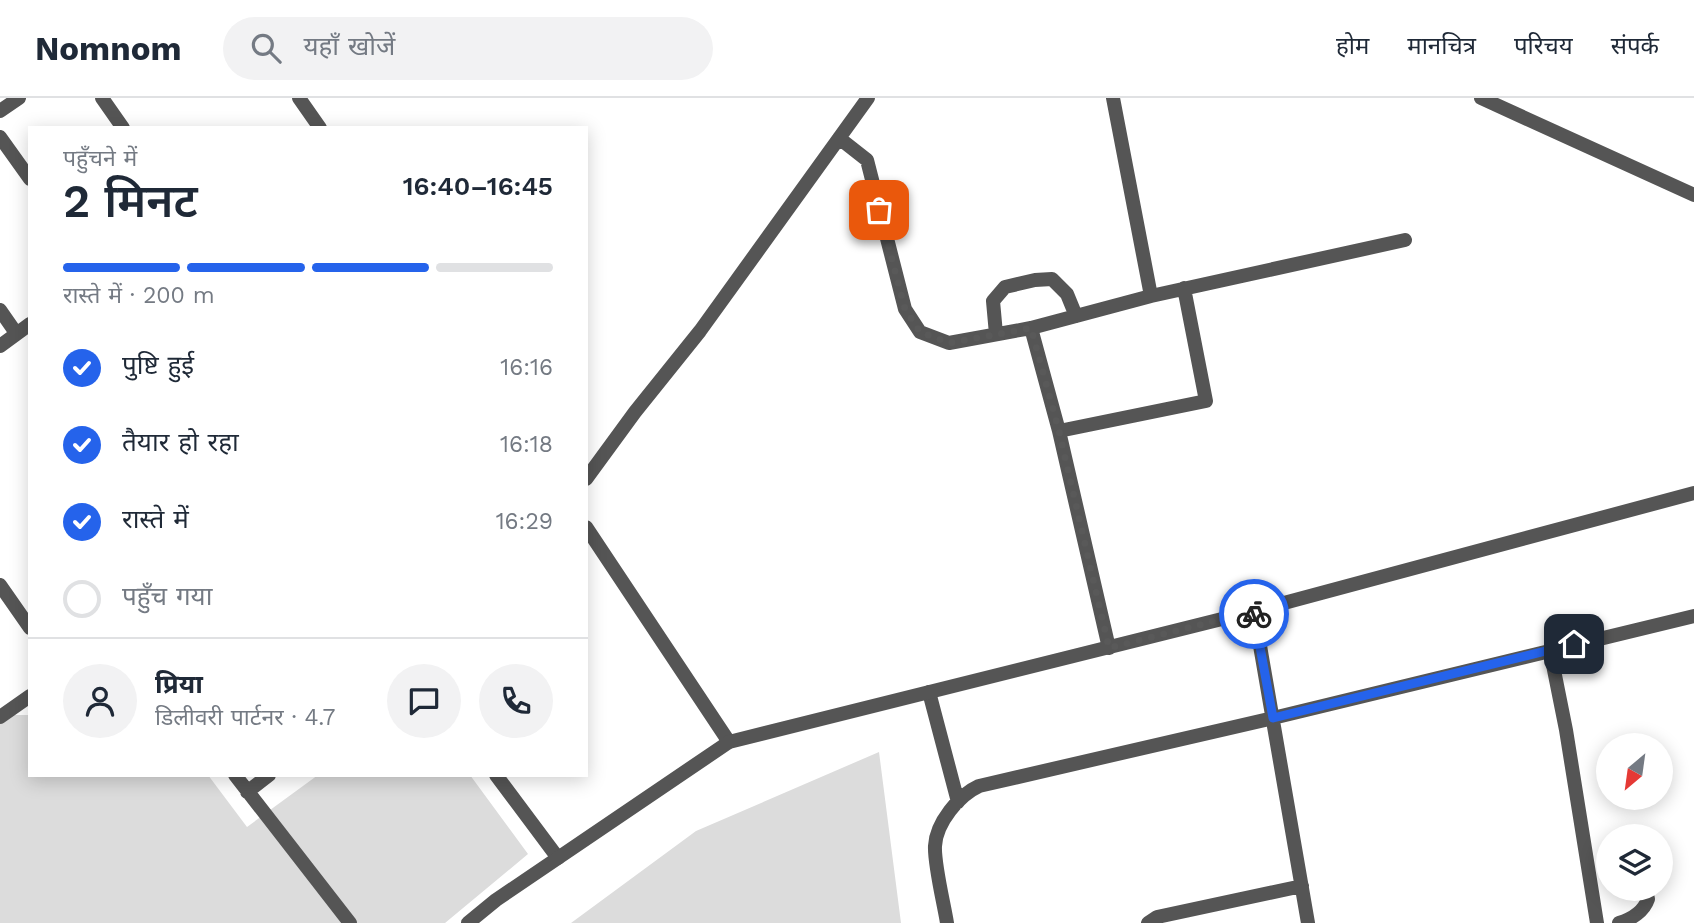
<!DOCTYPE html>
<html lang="hi">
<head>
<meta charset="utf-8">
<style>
  :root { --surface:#fff; --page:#f2f2f3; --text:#1f2937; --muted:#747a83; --line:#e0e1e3; --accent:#2563eb }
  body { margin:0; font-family:"Work Sans","Noto Sans Devanagari",sans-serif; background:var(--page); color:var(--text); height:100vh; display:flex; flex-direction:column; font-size:26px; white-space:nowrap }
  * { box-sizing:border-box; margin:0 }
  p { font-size:23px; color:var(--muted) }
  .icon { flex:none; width:38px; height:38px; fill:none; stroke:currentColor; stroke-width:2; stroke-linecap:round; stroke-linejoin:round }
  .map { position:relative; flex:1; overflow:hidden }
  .drawer { position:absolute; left:28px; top:28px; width:560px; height:651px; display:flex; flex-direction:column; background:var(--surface); border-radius:0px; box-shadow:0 4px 18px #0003 }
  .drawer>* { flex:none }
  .needle { width:46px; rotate:209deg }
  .fabs { position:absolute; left:1596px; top:635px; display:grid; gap:14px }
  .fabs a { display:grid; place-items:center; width:77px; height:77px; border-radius:50%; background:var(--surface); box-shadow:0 4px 18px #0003; font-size:35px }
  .pin { position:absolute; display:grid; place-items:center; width:60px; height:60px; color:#fff; margin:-30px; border-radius:14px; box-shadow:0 4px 10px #0006 }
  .courier { position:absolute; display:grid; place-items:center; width:70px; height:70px; margin:-35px; border:5px solid #2563eb; border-radius:50%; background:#fff; color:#222; box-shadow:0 2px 9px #0007 }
  .head em { font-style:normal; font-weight:600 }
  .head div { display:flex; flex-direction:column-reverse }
  .head { display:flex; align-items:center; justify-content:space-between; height:119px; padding:0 35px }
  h1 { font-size:46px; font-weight:600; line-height:52px }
  .bar { display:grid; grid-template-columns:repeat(4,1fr); gap:10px 7px; align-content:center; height:84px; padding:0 35px }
  .bar i { height:9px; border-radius:5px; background:var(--line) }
  .bar .selected { background:var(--accent) }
  .bar p { grid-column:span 4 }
  .line { display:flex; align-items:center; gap:18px; padding:0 35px; border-top:2px solid var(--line) }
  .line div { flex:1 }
  .round { display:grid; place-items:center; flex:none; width:74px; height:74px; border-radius:37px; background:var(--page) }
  ol { padding:0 35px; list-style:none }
  li { display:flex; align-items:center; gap:21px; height:77px }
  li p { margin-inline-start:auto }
  li .icon { padding:7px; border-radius:50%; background:var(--accent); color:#fff; stroke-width:4 }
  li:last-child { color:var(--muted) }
  li i { width:38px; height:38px; border:4px solid var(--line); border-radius:50% }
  header { display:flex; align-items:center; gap:42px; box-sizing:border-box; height:98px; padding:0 35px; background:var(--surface); border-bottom:2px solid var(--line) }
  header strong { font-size:33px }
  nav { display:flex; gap:38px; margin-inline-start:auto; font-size:24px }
  .search { width:490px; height:63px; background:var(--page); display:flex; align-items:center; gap:18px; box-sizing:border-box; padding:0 24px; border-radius:38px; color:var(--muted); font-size:26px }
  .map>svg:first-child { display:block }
  .green { fill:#dcdcdc }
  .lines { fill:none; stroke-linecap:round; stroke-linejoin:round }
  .minor { stroke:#555; stroke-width:14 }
  .tertiary { stroke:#555; stroke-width:14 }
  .done { stroke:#595959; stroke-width:7; stroke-dasharray:0 12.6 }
  .route { stroke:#2563eb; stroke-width:9 }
</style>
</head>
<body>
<header>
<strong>Nomnom</strong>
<div class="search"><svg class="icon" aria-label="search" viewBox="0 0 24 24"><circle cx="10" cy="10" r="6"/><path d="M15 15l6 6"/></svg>यहाँ खोजें</div>
<nav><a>होम</a><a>मानचित्र</a><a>परिचय</a><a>संपर्क</a></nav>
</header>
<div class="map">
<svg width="1694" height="825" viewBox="0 0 1694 825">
  <rect width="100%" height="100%" fill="#fff"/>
  <!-- green -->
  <path class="green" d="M0,617H30V677H208L247,729L318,677H470L528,756L445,825H0Z
    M879,654L901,825H571L696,733Z"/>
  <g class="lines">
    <!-- minor -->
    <path class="minor" d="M102,0L123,30
      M299,0L320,30
      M1481,0L1694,97
      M0,13L19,0
      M0,39L30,81
      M839,40L867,62L905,211L920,234L949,245L1031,230L1151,198L1113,0
      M1151,198L1405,142
      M0,212L16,235
      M1031,230L1059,333L1109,550
      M996,236L993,203L1005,189L1035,182L1052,181L1067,196L1076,218
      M0,248L30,226
      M1059,333L1206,303L1184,190
      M586,381L635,314L700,233L868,0
      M586,429L729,644
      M0,487L30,530
      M1254,513L1308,825
      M1550,552L1566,632L1597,825
      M929,594L958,704
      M0,619L30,598
      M235,677L350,825
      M496,677L558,760
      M247,694L269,677
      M947,825C944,806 934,766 935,748C936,725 959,697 979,688L1273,620L1694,518
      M1148,825L1157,819L1302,788
      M1619,825C1632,821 1644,813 1648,801L1646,791"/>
    <!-- tertiary -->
    <path class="tertiary" d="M468,825L496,802L729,644L1254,513L1694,395"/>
  </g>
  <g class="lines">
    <!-- done -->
    <path class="done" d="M879,112L905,211L920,234L949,245L1031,230L1059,333L1109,550L1254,513V516"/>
    <!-- route -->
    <path class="route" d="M1254,516L1273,620L1574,546"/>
  </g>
</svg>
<div class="fabs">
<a><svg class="needle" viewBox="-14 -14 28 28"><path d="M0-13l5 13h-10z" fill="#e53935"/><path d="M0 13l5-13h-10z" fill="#747a83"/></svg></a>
<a><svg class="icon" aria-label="layers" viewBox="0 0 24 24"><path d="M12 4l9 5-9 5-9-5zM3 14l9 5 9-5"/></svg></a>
</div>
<div class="pin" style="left:879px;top:112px;background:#ea580c"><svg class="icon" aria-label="bag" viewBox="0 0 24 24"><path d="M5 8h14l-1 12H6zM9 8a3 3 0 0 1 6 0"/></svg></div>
<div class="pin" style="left:1574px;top:546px;background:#1f2937"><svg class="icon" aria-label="home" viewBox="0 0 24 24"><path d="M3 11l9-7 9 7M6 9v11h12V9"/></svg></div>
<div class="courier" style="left:1254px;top:516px"><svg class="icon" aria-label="bike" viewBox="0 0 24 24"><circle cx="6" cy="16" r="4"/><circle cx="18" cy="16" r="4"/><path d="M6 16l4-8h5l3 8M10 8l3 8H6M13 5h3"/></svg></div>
<section class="drawer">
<div class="head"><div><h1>2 मिनट</h1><p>पहुँचने में</p></div><em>16:40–16:45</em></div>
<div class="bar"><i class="selected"></i><i class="selected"></i><i class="selected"></i><i></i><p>रास्ते में · 200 m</p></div>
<ol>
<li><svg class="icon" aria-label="check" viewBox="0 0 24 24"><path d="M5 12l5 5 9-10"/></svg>पुष्टि हुई<p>16:16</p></li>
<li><svg class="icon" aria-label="check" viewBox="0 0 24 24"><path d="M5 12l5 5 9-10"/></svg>तैयार हो रहा<p>16:18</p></li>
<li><svg class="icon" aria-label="check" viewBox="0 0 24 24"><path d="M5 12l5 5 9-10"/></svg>रास्ते में<p>16:29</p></li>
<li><i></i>पहुँच गया</li>
</ol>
<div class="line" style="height:126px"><a class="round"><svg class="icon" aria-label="person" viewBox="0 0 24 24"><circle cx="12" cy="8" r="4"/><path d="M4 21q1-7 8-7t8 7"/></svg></a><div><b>प्रिया</b><p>डिलीवरी पार्टनर · 4.7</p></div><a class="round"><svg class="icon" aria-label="chat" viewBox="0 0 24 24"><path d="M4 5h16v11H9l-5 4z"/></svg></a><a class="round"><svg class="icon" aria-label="phone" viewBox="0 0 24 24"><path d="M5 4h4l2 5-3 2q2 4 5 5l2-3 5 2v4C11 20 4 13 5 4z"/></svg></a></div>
</section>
</div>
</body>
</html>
